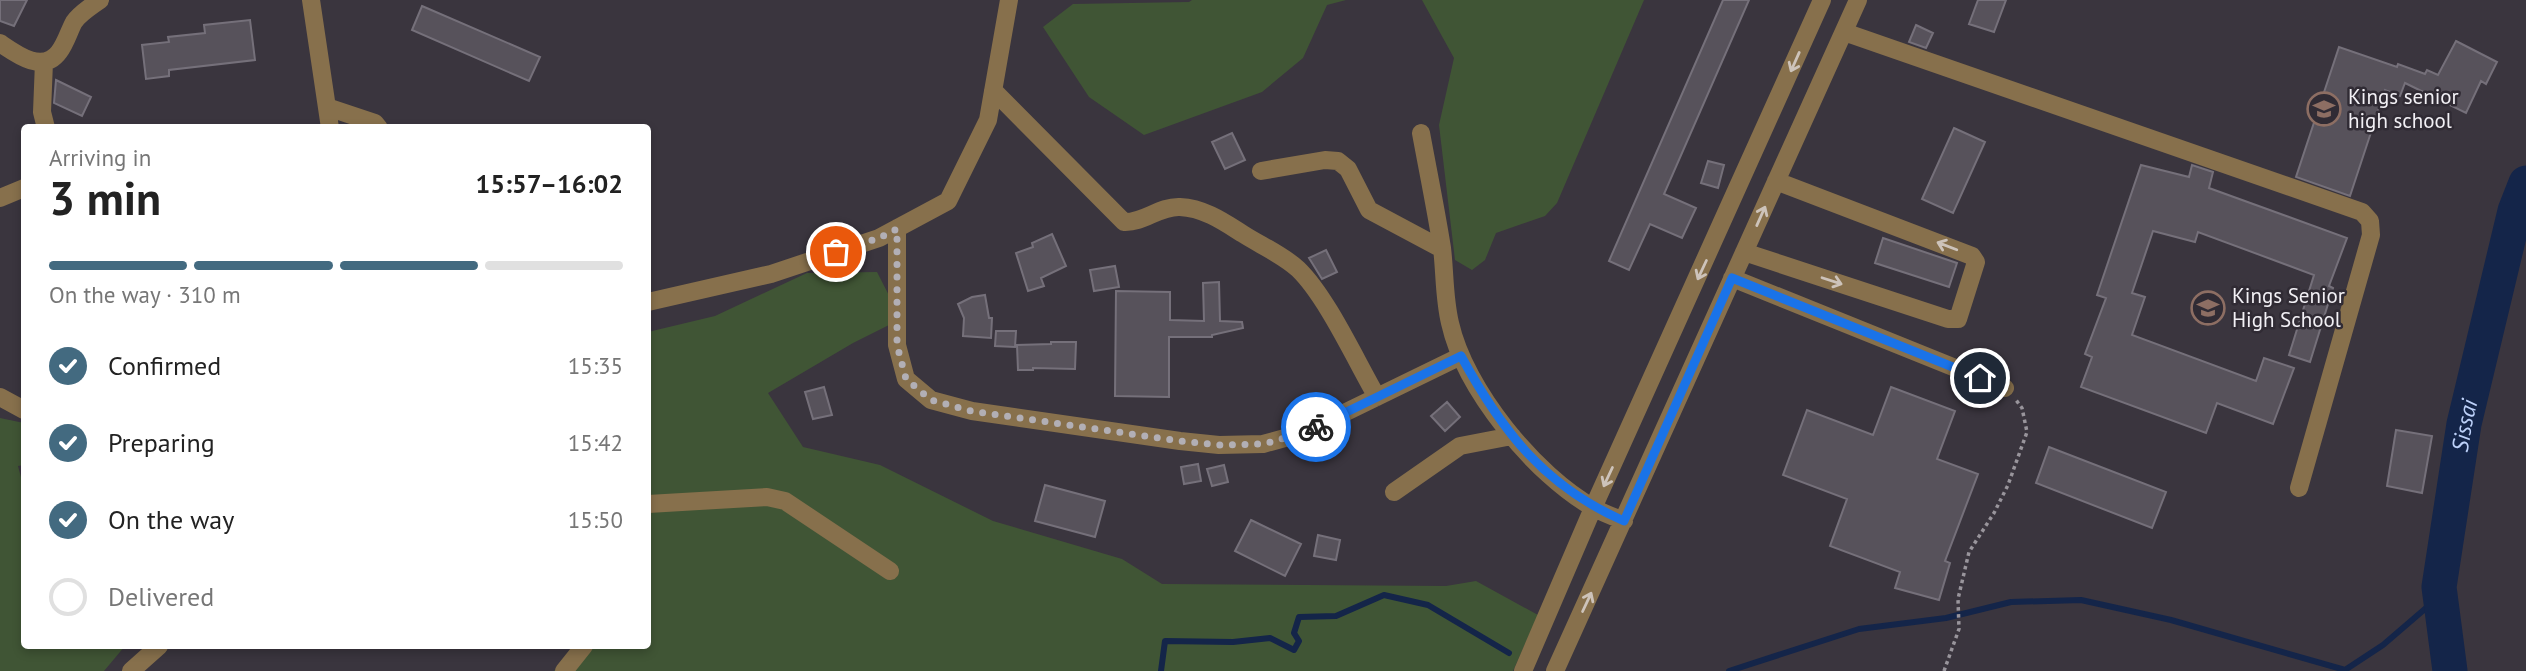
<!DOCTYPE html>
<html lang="en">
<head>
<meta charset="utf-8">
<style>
  :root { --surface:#fff; --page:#f6f6f6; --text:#222; --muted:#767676; --line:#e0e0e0; --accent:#436a80 }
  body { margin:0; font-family:"PT Sans",sans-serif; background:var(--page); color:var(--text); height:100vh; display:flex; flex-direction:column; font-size:26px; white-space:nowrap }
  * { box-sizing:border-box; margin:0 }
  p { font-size:23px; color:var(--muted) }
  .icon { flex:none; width:38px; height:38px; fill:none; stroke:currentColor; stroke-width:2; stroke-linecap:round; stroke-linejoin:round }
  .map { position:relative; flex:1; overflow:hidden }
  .side { position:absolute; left:21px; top:124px; width:630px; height:525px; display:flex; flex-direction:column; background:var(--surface); border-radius:7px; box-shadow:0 4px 10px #0003 }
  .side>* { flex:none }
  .pin { position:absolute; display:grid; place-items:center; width:60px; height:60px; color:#fff; margin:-30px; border:4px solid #fff; border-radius:50%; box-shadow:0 2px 7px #0007 }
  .courier { position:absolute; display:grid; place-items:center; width:70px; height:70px; margin:-35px; border:5px solid #1a73e8; border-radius:50%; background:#fff; color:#222; box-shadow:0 2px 9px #0007 }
  .head em { font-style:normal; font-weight:800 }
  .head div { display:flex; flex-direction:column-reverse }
  .head { display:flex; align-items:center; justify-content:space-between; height:119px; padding:0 28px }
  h1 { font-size:46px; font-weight:800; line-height:52px }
  .bar { display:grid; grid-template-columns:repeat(4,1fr); gap:10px 7px; align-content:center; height:84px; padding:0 28px }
  .bar i { height:9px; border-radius:5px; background:var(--line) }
  .bar .selected { background:var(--accent) }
  .bar p { grid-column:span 4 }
  ol { padding:0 28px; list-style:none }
  li { display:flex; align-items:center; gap:21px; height:77px }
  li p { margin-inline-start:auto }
  li .icon { padding:7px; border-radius:50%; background:var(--accent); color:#fff; stroke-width:4 }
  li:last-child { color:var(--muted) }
  li i { width:38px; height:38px; border:4px solid var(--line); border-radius:50% }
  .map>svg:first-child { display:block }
  .green { fill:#405535 }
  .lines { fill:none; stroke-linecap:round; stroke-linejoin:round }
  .stream { stroke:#142549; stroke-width:6 }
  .river { stroke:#142549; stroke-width:35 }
  .building { fill:#57525b; stroke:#75707a; stroke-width:2 }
  .path { stroke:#99959c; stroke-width:3.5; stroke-dasharray:3.5 3.5; stroke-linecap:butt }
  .minor { stroke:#87704c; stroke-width:18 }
  .oneway { stroke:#cdc3ba }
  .done { stroke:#b2afb5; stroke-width:7; stroke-dasharray:0 12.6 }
  .route { stroke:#1a73e8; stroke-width:9 }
  .labels { text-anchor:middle; stroke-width:5; stroke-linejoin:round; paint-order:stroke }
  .poi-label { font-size:21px; fill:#f2f0f5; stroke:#302b34; text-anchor:start }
  .water-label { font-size:23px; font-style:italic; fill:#bdd1f9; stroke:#302b34 }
</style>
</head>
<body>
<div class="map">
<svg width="2526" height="671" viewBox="0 0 2526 671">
  <rect width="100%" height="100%" fill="#3a353e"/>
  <!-- green -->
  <path class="green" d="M1192,0H1346L1327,5L1303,58L1262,92L1144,135L1089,97L1043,27L1073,4L1189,2Z
    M1422,0H1644L1557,203L1545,216L1496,233L1485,260L1472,270L1455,260L1439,125L1454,58Z
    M877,272L901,319L853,343L768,393L803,447L880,465L993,521L1122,559L1162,584L1446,586L1476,581L1538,615L1513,671H554L573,646H648V332L715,316L807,273Z
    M0,418L24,423V465L18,466L24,488V646H125L104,671H0Z"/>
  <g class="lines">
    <!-- stream -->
    <path class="stream" d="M1161,671L1165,641L1233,642L1270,638L1294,650L1299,641L1294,633L1299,617L1336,616L1384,595L1428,605L1509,653
      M1729,671L1859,629L1946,618L2011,602L2081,600L2171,620L2345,670L2383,645L2440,596"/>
    <!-- river -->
    <path class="river" id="s1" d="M2450,671L2439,587L2464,424L2515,211L2526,183"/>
  </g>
  <!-- building -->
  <path class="building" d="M0,0H27L14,26L0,21Z
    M1723,0H1749L1664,194L1696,208L1682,238L1650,224L1629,270L1609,261Z
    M1978,0H2006L1994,32L1969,24Z
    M422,6L540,57L529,81L412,30Z
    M250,20L255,60L169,70V76L146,79L142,45L169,42L168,37L205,33L204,25Z
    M1916,25L1933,33L1926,48L1909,42Z
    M2456,41L2497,62L2486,84L2481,81L2466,113L2405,83L2400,96L2385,90L2350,196L2296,177L2339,47L2397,67L2398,64L2425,74L2427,70L2438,75Z
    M56,80L91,97L82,116L54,103Z
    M1954,128L1985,142L1953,213L1922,199Z
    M1232,133L1245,160L1225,169L1212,142Z
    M1708,161L1724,165L1718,188L1701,183Z
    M2141,165L2189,177L2192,165L2213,172L2209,188L2347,238L2329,286L2333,288L2310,362L2289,355L2314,275L2198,232L2195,242L2153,231L2132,293L2145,297L2132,335L2256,381L2264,358L2294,368L2273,424L2217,403L2206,433L2081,387L2092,357L2085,354L2106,298L2097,295Z
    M1052,234L1066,266L1041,278L1044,286L1028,291L1016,253L1033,247L1032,243Z
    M1883,238L1957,263L1949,287L1875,263Z
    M1326,250L1337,272L1322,279L1309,258Z
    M1115,266L1119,287L1094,291L1090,270Z
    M1219,282L1220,321L1242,322L1243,328L1212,335V337H1169V397L1115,396L1116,291L1170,292V320L1204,321L1203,283Z
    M985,295L989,318H992L991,338L963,336L964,318L958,304L972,297Z
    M996,331H1016L1015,347L995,346Z
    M1051,342H1076L1075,369L1033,368V370H1018L1017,345L1051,344Z
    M824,387L832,415L813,419L805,392Z
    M1891,387L1955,411L1937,459L1978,474L1945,561L1950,563L1939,600L1895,588L1900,572L1830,546L1847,499L1783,475L1807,410L1873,435Z
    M1447,402L1460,417L1445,431L1431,416Z
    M2396,430L2432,436L2422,493L2387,486Z
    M2049,447L2166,492L2152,528L2036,483Z
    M1198,464L1201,481L1184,484L1181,467Z
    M1224,465L1228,482L1212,486L1207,469Z
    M1045,485L1105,501L1095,537L1035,521Z
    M1251,520L1301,544L1285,576L1235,551Z
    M1318,535L1340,540L1336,560L1314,556Z"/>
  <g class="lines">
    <!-- path -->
    <path class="path" d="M1944,671L1959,629L1958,599L1969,552L1994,513L2008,485L2027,432L2022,408L2016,400"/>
    <!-- minor -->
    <path class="minor" d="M311,0L330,128
      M1844,32L2362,212L2370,221L2371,235L2299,488
      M0,43C16,54 43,74 59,52C66,43 69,31 74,22C80,13 92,6 100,0
      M44,62L42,112L46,128
      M993,90L1124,222C1144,223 1159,206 1180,207C1204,208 1224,222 1243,234C1260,245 1283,255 1298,269C1327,297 1356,361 1377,397
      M327,107L375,123L379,128
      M1421,133C1428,171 1436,210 1442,248C1445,273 1444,298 1450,323C1465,390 1535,475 1594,508C1603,513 1614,517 1624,521
      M1261,171L1325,160L1338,161L1348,169L1369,210L1442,249
      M0,198L24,188
      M897,228V345L906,379L931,400L972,411L1180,441L1219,445L1263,444L1303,433L1461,356
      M1744,252L1948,319H1958L1976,262L1972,256L1776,181
      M1732,278L2005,388
      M648,302L771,274L879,238L948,201L988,120L1009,0
      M0,397L24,410
      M1394,492L1460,446L1512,436
      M648,504L767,497L785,501L890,571
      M131,671L159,646
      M564,671L584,646
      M1523,671L1593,508L1822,0
      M1555,671L1858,0"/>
  </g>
  <!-- one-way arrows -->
  <defs><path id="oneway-shaft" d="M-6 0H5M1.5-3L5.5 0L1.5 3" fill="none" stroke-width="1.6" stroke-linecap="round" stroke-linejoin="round" transform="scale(1.75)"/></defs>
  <g class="oneway">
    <use href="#oneway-shaft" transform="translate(1795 62) rotate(114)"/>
    <use href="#oneway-shaft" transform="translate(1761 216) rotate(-66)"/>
    <use href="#oneway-shaft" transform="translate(1947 246) rotate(-159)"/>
    <use href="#oneway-shaft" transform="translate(1702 270) rotate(115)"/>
    <use href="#oneway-shaft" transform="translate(1832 281) rotate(18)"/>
    <use href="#oneway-shaft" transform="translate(1608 477) rotate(115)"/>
    <use href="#oneway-shaft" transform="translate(1587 602) rotate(-65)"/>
  </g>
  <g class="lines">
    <!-- done -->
    <path class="done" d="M836,252L879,238L897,229V345L906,379L931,400L971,411L1180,441L1219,445L1263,444L1304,433L1316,427"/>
    <!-- route -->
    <path class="route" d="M1316,427L1461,356C1502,431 1544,486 1624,521L1732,278L1980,378"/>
  </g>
  <!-- icons -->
  <defs>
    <symbol id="school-ring" viewBox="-11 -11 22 22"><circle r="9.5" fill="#302b34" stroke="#8d6e63" stroke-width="1.5"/><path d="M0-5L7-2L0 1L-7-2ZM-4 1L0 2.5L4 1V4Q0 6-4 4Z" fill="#8d6e63"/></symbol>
  </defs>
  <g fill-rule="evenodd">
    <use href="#school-ring" x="2305" y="90" width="38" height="38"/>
    <use href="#school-ring" x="2189" y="289" width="38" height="38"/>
  </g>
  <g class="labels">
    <!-- poi labels -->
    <g class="poi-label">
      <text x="2348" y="104">Kings senior<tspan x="2348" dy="24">high school</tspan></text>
      <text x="2232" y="303">Kings Senior<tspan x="2232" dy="24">High School</tspan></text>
    </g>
    <!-- water labels -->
    <g class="water-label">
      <text dy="8" stroke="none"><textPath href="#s1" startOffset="248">Sissai</textPath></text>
    </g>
  </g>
</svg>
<div class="pin" style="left:836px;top:252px;background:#ea580c"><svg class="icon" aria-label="bag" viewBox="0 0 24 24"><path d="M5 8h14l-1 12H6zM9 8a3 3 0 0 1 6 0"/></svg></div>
<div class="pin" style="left:1980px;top:378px;background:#1f2937"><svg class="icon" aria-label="home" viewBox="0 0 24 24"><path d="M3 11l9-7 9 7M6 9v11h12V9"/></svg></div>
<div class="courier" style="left:1316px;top:427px"><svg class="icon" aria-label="bike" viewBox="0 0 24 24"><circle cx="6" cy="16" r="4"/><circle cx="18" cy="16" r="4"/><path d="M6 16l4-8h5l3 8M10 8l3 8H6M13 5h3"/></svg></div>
<section class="side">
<div class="head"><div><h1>3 min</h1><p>Arriving in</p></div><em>15:57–16:02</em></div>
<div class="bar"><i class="selected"></i><i class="selected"></i><i class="selected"></i><i></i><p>On the way · 310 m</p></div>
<ol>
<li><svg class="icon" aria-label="check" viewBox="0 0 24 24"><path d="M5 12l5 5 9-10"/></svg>Confirmed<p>15:35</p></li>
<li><svg class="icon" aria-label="check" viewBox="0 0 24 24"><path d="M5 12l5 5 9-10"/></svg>Preparing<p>15:42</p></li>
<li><svg class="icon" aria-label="check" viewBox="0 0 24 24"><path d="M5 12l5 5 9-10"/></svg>On the way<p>15:50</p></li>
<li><i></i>Delivered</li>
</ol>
</section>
</div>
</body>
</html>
